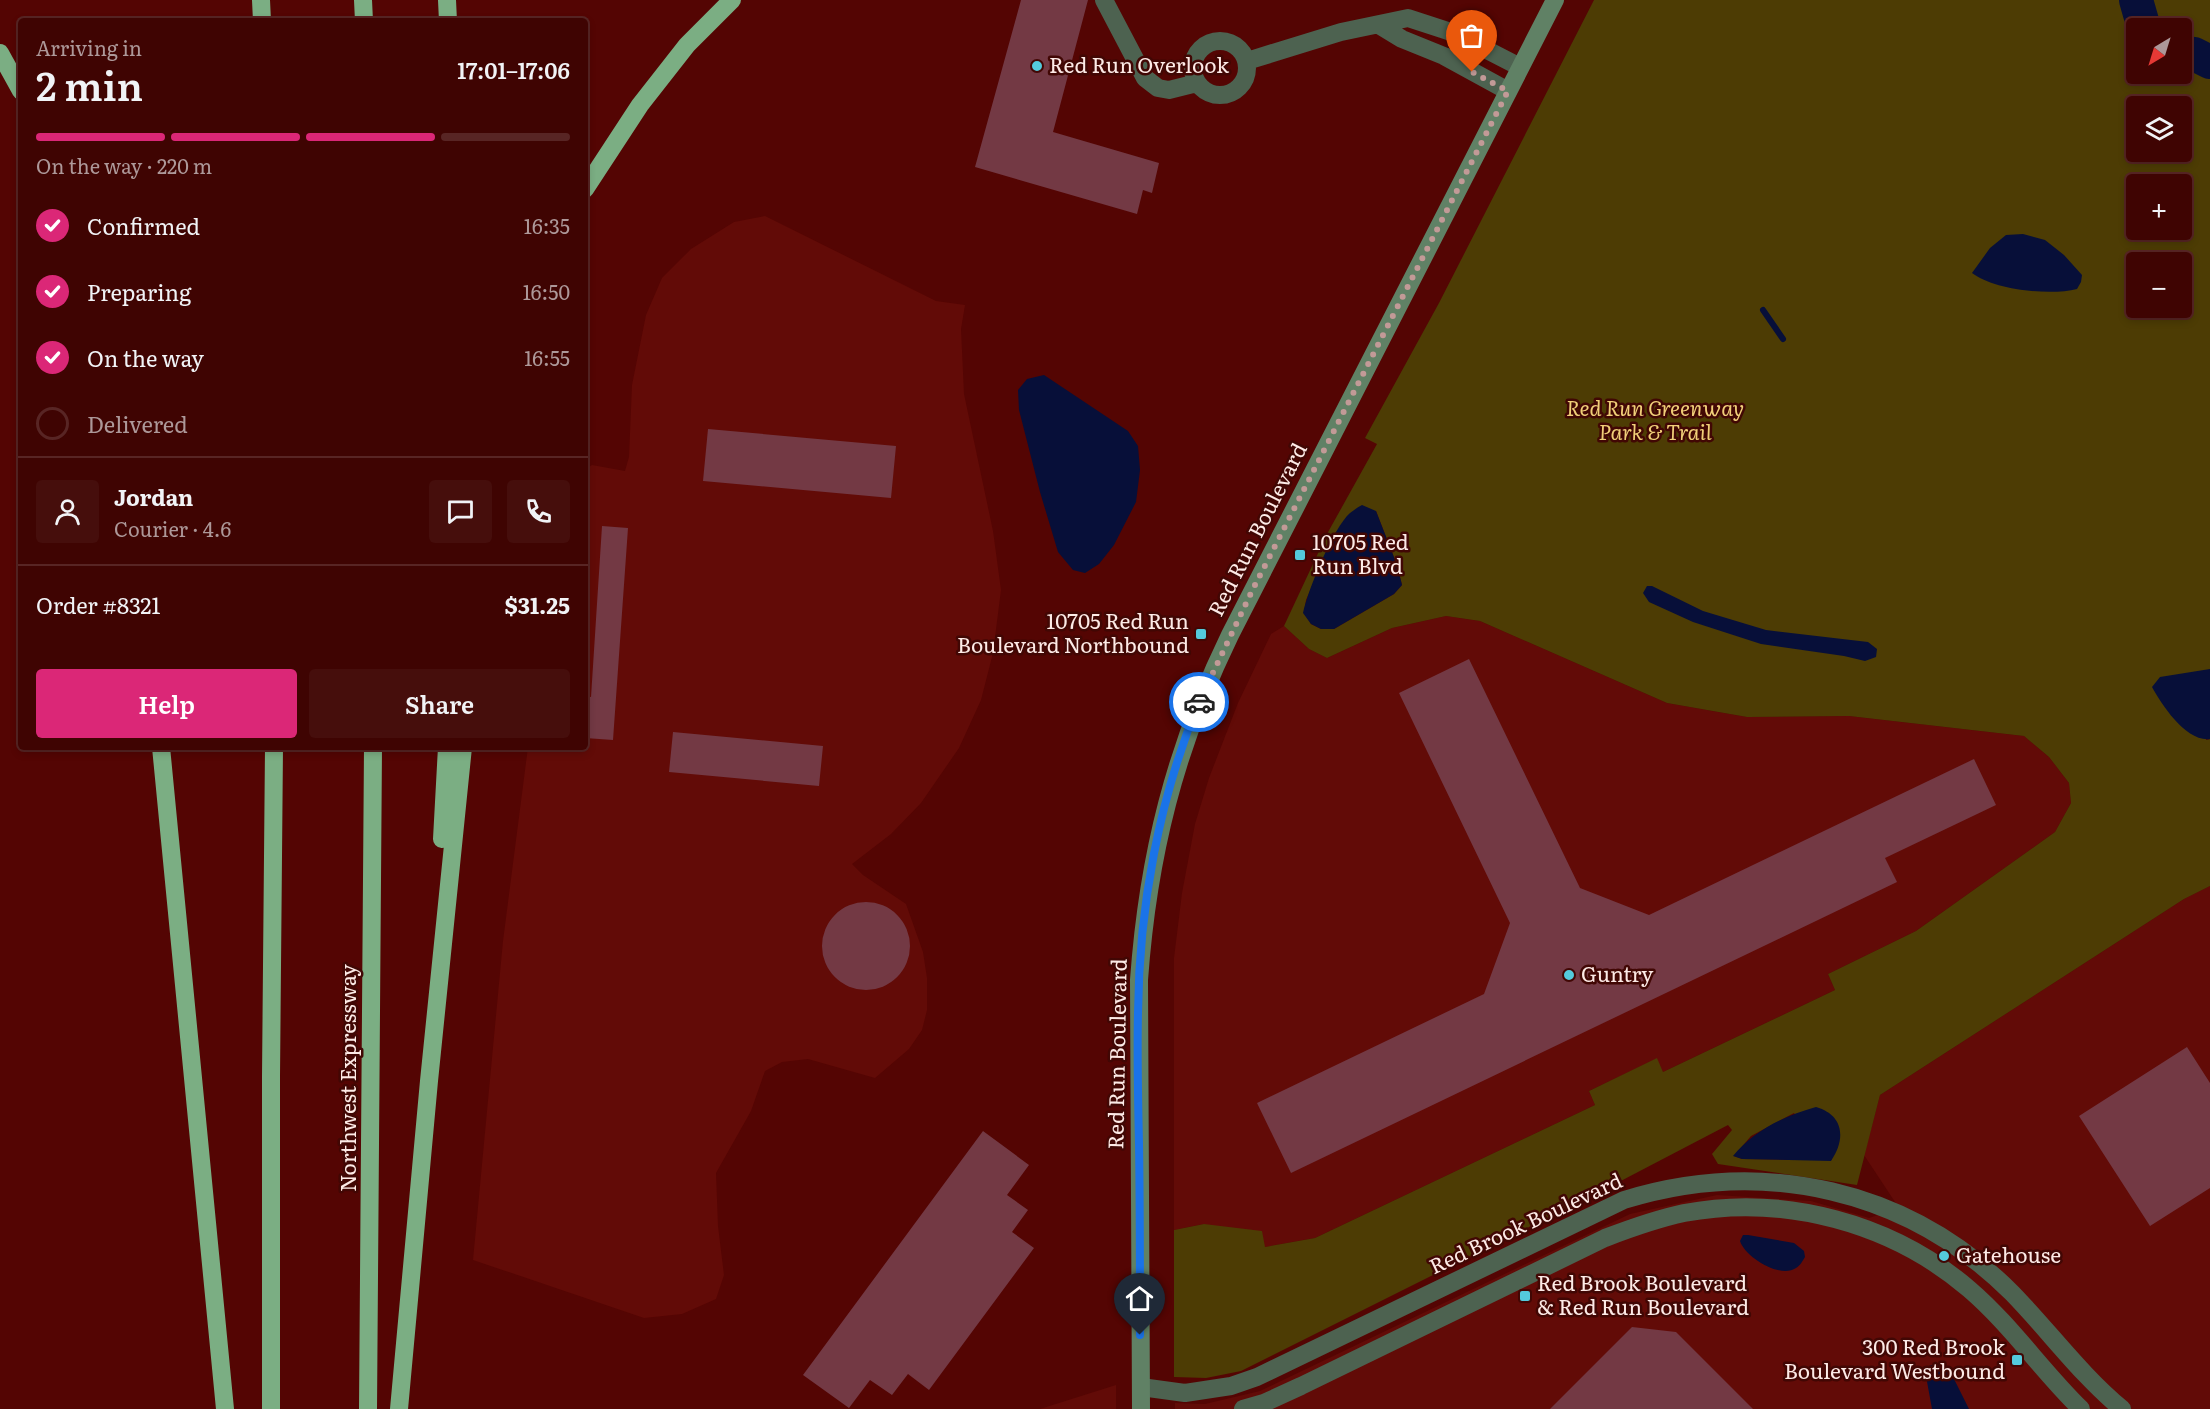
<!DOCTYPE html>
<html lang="en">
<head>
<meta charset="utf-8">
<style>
  :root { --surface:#3f0402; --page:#460e0c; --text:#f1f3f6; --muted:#ad9899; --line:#582524; --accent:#db2777 }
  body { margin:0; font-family:Literata,serif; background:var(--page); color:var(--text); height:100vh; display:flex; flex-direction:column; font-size:22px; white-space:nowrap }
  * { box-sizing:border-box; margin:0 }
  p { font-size:20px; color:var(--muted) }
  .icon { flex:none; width:33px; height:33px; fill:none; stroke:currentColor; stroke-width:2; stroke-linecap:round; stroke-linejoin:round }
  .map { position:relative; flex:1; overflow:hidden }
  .drawer { position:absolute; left:18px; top:18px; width:570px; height:732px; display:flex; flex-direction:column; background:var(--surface); border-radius:6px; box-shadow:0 3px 9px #0003,0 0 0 2px var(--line) }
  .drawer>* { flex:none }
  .needle { width:39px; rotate:218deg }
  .fabs { position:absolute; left:2126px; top:18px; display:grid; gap:12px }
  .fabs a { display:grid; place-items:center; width:66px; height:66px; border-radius:6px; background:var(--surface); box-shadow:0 3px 9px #0003,0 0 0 2px var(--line); font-size:30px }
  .pin { position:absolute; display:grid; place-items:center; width:51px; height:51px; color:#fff; margin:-62px -26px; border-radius:50% 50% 50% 0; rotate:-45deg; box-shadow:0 0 6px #0007 }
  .pin .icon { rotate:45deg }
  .courier { position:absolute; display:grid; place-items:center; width:60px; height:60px; margin:-30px; border:4px solid #1a73e8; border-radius:50%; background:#fff; color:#222; box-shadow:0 2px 8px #0007 }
  .headline em { font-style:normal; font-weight:600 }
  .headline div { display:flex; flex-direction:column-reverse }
  .headline { display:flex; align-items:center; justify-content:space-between; height:102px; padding:0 18px }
  h1 { font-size:39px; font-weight:600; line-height:45px }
  .bar { display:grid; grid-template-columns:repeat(4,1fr); gap:9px 6px; align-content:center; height:72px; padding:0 18px }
  .bar i { height:8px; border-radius:4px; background:var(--line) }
  .bar .active { background:var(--accent) }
  .bar p { grid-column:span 4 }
  .line { display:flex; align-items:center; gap:15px; padding:0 18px; border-top:2px solid var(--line) }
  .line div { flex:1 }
  .round { display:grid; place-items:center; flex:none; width:63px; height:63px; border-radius:6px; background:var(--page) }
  ol { padding:0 18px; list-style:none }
  li { display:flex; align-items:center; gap:18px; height:66px }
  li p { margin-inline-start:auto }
  li .icon { padding:6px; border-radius:50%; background:var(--accent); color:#fff; stroke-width:4 }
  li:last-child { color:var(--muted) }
  li i { width:33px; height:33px; border:3px solid var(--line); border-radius:50% }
  .button { display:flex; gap:12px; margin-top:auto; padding:12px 18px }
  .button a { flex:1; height:69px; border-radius:6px; background:var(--accent); color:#fff; font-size:24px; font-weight:600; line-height:69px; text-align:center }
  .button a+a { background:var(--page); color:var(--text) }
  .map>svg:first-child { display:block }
  .built { fill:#620b07 }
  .green { fill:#4d3c04; fill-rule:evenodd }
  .water { fill:#070f39 }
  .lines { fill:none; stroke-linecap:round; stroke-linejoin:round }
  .stream { stroke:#070f39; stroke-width:6 }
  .river { stroke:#070f39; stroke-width:34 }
  .building { fill:#733944 }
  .street { stroke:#4d6250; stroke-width:18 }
  .secondary { stroke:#608165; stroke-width:18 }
  .highway { stroke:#7bae83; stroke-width:18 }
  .done { stroke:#c29a97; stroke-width:6; stroke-dasharray:0 10.8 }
  .route { stroke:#1a73e8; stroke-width:8 }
  .poi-dot { fill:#54cadc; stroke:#410704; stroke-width:2 }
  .labels { text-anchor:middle; stroke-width:5; stroke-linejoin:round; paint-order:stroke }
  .poi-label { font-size:21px; fill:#fdeae6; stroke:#410704; text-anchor:start }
  .park-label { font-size:21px; font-style:italic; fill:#f0cf78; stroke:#410704 }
  .street-label { font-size:21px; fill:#fdeae6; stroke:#410704 }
</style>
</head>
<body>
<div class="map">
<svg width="2210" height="1409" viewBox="0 0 2210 1409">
  <rect width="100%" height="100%" fill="#540503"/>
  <!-- built -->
  <path class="built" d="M765,216L936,301L965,305L961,329L964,394L993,531L1001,590L993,653L981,700L959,748L921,803L891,834L852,864L863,875L906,904L923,952L927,978V1010L922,1030L909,1049L875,1078L808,1059L782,1062L765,1071L751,1111L716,1173L718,1226L724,1275L716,1299L682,1314L644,1318L473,1260L503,941L528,747H585V469L592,465L625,471L629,457L632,385L646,315L662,278L691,249L734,222Z
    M1446,616L1480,621L1667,703L1747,717L1849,716L2024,736L2049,757L2069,783L2071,803L2055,832L1916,931L1828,974L1835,990L1663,1072L1656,1059L1589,1091L1595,1105L1315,1238L1265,1247L1204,1224L1174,1230V958L1182,893L1195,824L1209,778L1238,703L1271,634L1284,626L1309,649L1327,658L1392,628Z
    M2210,886V1409H1175V1403L1205,1404L1260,1391L1630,1214L1717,1195L1811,1201L1869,1218L1899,1208L1864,1155L1880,1095L2184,899Z
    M1116,1385V1409H1040Z"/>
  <!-- green -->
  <path class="green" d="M1594,0H2210V670L2206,740L2210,739V886L2184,899L1880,1095L1857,1185L1718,1164L1712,1154L1732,1130L1728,1125L1615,1184L1241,1371L1206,1378L1174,1377V1230L1204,1224L1262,1231L1265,1247L1315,1238L1595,1105L1589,1091L1657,1058L1663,1072L1835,990L1828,974L1916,931L2055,832L2071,803L2069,783L2049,757L2024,736L1849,716L1747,717L1667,703L1480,621L1446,616L1392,628L1327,658L1309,649L1284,626L1327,534L1377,444L1365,438L1439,303ZM2136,28H2181V74H2136ZM2136,106H2181V152H2136ZM2136,184H2181V230H2136ZM2136,262H2181V308H2136ZM1376,511L1397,565L1402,585L1394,594L1334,629H1321L1311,624L1304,613L1306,600L1336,532ZM1794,1113L1832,1160L1742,1159L1734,1156L1751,1136Z"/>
  <!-- water -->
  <path class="water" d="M2023,234L2045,240L2064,255L2082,275L2081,282L2077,289C2050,296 1994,290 1972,273L1990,248L2006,235Z
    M1044,375L1128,431L1138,446L1140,470L1136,502L1114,545L1099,564L1085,573L1073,570L1058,552L1040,492L1019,410L1018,390L1027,379Z
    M1362,505L1376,511L1397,565L1402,585L1394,594L1334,629H1321L1311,624L1303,613C1308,590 1333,528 1350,513C1354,510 1358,507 1362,505Z
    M1647,586H1652L1703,611L1766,630L1868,642L1877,649L1876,657L1865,661L1844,656L1761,644L1693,622L1649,602L1643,593Z
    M2210,669V739C2186,742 2162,705 2152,687L2160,677Z
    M1816,1107C1844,1115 1846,1139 1831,1161L1742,1159L1733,1156C1754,1130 1784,1116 1816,1107Z
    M1743,1235H1748L1794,1243L1804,1251L1805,1257C1803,1260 1800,1266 1796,1268C1780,1279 1745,1257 1740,1241Z
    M1939,1363L1953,1377L1969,1409H1932L1926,1376L1929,1366Z"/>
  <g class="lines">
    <!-- stream -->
    <path class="stream" d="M1763,310L1783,339"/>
    <!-- river -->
    <path class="river" d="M2136,0L2144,28
      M2181,53L2194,54L2210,62"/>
  </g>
  <!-- building -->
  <path class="building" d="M1021,0H1088L1053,132L1159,163L1152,193L1143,190L1137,214L975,167Z
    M708,429L896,446L891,498L703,481Z
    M602,526L628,528L613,740L585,738V696L591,697Z
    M1469,659L1580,888L1649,915L1974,759L1996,805L1885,858L1897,882L1291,1173L1257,1103L1484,994L1510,923L1399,693Z
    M673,732L823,746L819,786L669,772Z
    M822 946a44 44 0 1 1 88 0a44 44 0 1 1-88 0Z
    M2187,1047L2210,1083V1188L2150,1226L2079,1116Z
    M983,1131L1029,1165L1007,1195L1028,1210L1012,1232L1034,1248L929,1390L908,1374L892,1395L870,1380L849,1408L803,1375Z
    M1632,1327L1676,1332L1753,1409H1550Z"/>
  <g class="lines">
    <!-- street -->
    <path class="street" d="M1104,0L1145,78L1158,88L1169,90L1197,83
      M1379,25L1402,39L1444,56L1508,91
      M1193 68a27 27 0 1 1 54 0a27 27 0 1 1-54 0Z
      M1247,61L1341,32L1408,18L1454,33L1520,67
      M1141,1387L1185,1393L1231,1386L1257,1377L1624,1200C1764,1157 1908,1189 2012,1293C2050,1332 2080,1374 2122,1409
      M1243,1409L1264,1403L1301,1386L1605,1238C1631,1228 1656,1219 1684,1213C1784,1194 1892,1223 1969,1289C2011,1325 2042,1371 2081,1409"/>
    <!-- secondary -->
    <path class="secondary" d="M1141,1409L1139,980C1148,855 1175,748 1230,635L1555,0"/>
    <!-- highway -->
    <path class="highway" d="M261,0L262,21
      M363,0L364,21
      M447,0L448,21
      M0,53L21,91
      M585,189L640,105L687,45L732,0
      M161,747L225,1409
      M442,839L447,747
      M271,1409V1076L274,747
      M368,1409L373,747
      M399,1409L429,1081L463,747"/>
  </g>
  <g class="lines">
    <!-- done -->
    <path class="done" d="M1199,702L1253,589L1508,91L1472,72"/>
    <!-- route -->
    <path class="route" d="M1140,1335C1140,1272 1140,1208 1139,1144C1138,1100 1137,1056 1138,1013C1139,907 1159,799 1199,702"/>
  </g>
  <!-- markers -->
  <g class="poi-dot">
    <circle cx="1037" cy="66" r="6"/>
    <rect x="1294" y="549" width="12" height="12" rx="3"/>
    <rect x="1195" y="628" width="12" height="12" rx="3"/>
    <circle cx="1569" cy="975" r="6"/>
    <circle cx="1944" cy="1256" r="6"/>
    <rect x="1519" y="1290" width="12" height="12" rx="3"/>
    <rect x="2011" y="1354" width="12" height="12" rx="3"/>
  </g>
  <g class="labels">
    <!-- poi labels -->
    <g class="poi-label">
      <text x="1049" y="73">Red Run Overlook</text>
      <text x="1312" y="550">10705 Red<tspan x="1312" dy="24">Run Blvd</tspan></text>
      <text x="1189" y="629" text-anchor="end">10705 Red Run<tspan x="1189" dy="24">Boulevard Northbound</tspan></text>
      <text x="1581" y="982">Guntry</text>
      <text x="1956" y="1263">Gatehouse</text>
      <text x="1537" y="1291">Red Brook Boulevard<tspan x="1537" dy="24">&amp; Red Run Boulevard</tspan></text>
      <text x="2005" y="1355" text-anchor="end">300 Red Brook<tspan x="2005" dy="24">Boulevard Westbound</tspan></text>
    </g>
    <!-- park labels -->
    <g class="park-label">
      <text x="1655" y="416">Red Run Greenway<tspan x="1655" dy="24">Park &amp; Trail</tspan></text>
    </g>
    <!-- street labels -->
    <g class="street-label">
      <text transform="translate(1258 530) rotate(-63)" y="7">Red Run Boulevard</text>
      <text transform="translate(1118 1054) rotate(-89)" y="7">Red Run Boulevard</text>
      <text transform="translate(349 1078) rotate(-90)" y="7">Northwest Expressway</text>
      <text transform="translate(1526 1224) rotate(-25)" y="7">Red Brook Boulevard</text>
    </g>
  </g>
</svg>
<div class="fabs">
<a><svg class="needle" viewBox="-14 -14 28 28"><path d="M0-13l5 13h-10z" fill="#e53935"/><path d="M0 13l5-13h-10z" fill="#ad9899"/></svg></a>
<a><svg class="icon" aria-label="layers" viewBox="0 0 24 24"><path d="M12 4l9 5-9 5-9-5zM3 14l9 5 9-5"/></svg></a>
<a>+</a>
<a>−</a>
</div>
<div class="pin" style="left:1472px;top:72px;background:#ea580c"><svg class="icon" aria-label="bag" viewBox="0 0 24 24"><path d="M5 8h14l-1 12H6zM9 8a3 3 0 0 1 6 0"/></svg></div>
<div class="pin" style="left:1140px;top:1335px;background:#1f2937"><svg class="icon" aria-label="home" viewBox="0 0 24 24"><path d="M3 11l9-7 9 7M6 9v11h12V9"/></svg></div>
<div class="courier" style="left:1199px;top:702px"><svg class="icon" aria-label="car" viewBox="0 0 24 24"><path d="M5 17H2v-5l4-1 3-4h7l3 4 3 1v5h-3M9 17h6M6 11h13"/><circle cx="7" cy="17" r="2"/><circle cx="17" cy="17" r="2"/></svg></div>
<section class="drawer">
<div class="headline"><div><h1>2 min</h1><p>Arriving in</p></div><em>17:01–17:06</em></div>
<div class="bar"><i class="active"></i><i class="active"></i><i class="active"></i><i></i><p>On the way · 220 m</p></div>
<ol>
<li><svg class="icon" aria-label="check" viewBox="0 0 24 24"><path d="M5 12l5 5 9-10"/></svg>Confirmed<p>16:35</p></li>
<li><svg class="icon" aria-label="check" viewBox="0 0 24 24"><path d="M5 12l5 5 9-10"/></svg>Preparing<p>16:50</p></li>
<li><svg class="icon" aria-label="check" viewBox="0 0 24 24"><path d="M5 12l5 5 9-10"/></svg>On the way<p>16:55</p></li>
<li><i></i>Delivered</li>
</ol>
<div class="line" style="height:108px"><a class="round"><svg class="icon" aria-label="person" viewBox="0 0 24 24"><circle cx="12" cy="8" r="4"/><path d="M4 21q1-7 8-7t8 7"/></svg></a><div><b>Jordan</b><p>Courier · 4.6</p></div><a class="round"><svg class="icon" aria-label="chat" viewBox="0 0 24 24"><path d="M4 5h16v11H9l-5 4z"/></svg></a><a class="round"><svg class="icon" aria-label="phone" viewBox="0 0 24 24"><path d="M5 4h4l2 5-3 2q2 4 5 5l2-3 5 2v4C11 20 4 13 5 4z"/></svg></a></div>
<div class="line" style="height:78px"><div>Order #8321</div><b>$31.25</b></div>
<div class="button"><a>Help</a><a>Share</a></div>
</section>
</div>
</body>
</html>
